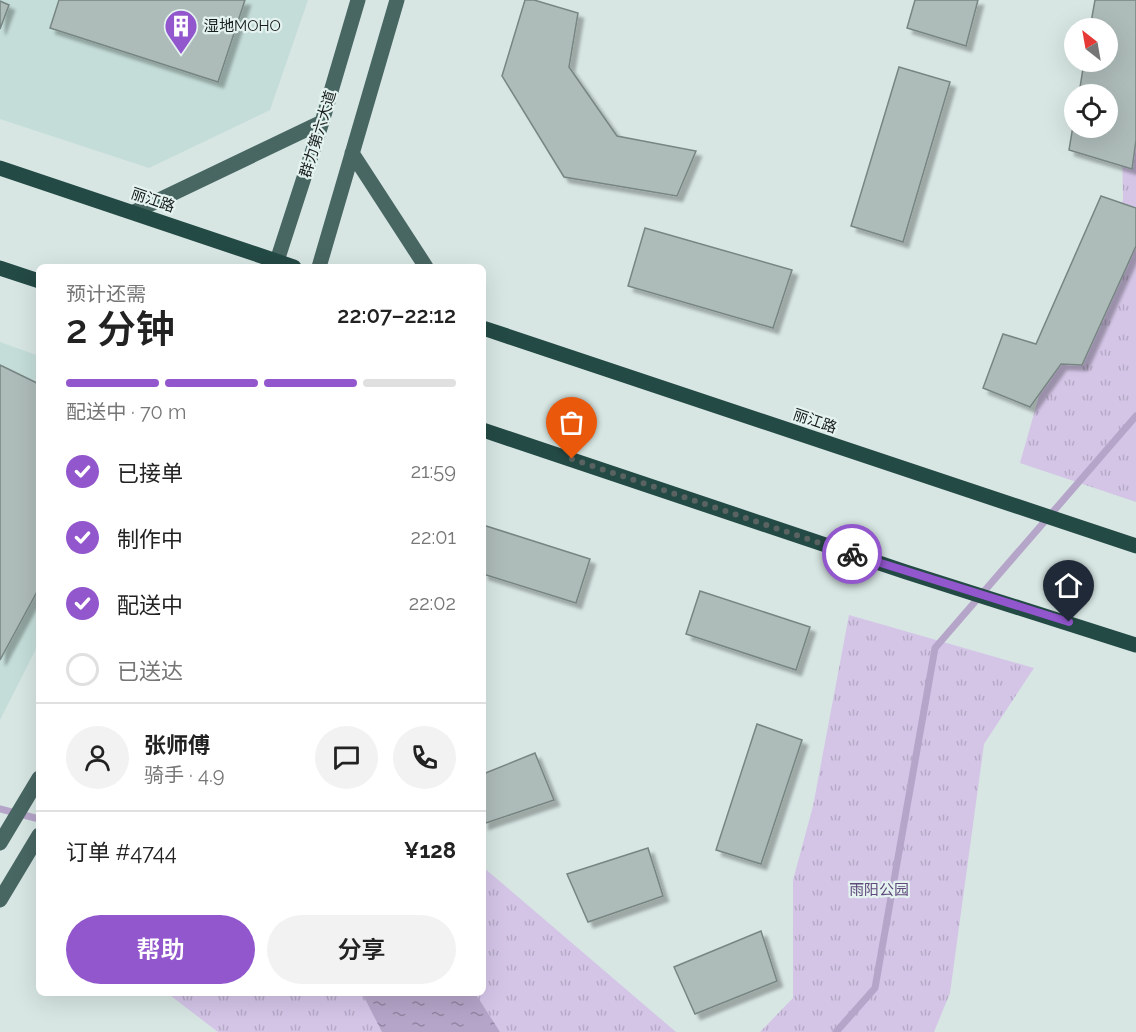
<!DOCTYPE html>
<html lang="zh">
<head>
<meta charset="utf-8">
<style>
  :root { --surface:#fff; --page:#f2f2f2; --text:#222; --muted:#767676; --line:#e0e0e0; --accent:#9256cd }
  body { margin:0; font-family:Raleway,"Noto Sans SC",sans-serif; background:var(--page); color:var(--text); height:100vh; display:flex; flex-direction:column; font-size:22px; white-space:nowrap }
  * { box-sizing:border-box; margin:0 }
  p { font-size:20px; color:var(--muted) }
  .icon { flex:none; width:33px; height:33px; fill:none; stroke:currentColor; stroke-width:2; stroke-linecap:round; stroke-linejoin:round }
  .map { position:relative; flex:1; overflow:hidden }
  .sheet { position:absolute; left:36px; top:264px; width:450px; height:732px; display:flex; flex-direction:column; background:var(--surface); border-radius:9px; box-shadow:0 6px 24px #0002 }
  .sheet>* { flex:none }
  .needle { width:39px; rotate:329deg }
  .controls { position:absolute; left:1064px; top:18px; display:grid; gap:12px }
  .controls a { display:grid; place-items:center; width:54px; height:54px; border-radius:50%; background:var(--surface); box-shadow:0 6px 24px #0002; font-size:30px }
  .pin { position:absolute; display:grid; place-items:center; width:51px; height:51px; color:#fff; margin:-62px -26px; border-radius:50% 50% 50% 0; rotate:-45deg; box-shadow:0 0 6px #0007 }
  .pin .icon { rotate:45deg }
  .courier { position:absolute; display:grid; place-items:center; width:60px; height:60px; margin:-30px; border:4px solid #9256cd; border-radius:50%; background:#fff; color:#222; box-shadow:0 2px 8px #0007 }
  .head em { font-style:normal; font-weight:600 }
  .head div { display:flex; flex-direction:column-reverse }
  .head { display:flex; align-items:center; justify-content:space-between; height:102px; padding:0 30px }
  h1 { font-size:39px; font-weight:600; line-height:45px }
  .bar { display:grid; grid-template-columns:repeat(4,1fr); gap:9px 6px; align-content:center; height:72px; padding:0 30px }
  .bar i { height:8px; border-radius:4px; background:var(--line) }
  .bar .active { background:var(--accent) }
  .bar p { grid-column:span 4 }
  .line { display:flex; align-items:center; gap:15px; padding:0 30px; border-top:2px solid var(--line) }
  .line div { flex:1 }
  .round { display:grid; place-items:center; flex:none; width:63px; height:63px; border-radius:32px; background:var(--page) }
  ol { padding:0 30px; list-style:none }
  li { display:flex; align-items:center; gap:18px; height:66px }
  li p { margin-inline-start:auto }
  li .icon { padding:6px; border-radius:50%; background:var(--accent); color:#fff; stroke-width:4 }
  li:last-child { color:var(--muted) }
  li i { width:33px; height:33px; border:3px solid var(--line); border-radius:50% }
  .action { display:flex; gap:12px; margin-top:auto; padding:12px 30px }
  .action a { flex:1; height:69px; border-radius:36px; background:var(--accent); color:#fff; font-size:24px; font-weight:600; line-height:69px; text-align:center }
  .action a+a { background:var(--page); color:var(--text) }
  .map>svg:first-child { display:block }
  .built { fill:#c4ddd8 }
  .grass { fill:url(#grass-tufts) }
  .water { fill:url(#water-ripples) }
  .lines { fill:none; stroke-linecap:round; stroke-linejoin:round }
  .stream { stroke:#b5a5c9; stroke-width:7 }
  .building { fill:#adbbb9; stroke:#788683; stroke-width:1.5; filter:url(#shadow) }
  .secondary { stroke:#486662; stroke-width:15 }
  .primary { stroke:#244a45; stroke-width:15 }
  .done { stroke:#5a6362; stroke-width:6; stroke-dasharray:0 10.8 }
  .route { stroke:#9256cd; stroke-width:8 }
  .labels { text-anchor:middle; stroke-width:4.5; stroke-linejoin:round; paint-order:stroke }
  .poi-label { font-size:15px; fill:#171d1c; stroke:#e4f3f0; text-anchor:start }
  .street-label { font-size:15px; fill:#171d1c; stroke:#e4f3f0 }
  .park-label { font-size:15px; fill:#604a7b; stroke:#e4f3f0 }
</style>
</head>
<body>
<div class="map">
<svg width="1136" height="1032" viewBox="0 0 1136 1032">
  <defs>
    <pattern id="grass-tufts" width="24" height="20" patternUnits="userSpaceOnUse" patternTransform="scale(1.5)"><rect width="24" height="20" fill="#d4c5e7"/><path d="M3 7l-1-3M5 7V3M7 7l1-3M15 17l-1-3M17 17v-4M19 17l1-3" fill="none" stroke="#b5a9c6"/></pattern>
    <pattern id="water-ripples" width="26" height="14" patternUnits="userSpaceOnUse" patternTransform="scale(1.5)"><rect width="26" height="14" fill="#b5a5c9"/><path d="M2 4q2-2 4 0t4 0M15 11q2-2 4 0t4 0" fill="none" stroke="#9286a2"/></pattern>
    <filter id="shadow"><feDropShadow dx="5.5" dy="5.5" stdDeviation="1.5" flood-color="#0004"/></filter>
  </defs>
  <rect width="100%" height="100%" fill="#d7e6e3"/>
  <!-- built -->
  <path class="built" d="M0,0H308L270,110L149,168L0,119Z
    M0,342L39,356V643L0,720Z"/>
  <!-- grass -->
  <path class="grass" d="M1120,0H1136V502L1020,463L1044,378L1123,200Z
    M849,615L1034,668L984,744L950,993L934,1032H760L793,998V880L813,806Z
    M483,867L676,1032H218L167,993H483Z"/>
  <!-- water -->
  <path class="water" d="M362,993H475L500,1032H382Z"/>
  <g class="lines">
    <!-- stream -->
    <path class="stream" d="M0,809L39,819
      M836,1032L875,988L935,648L1136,416"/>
  </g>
  <!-- building -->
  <path class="building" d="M59,0H245L218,82L50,28Z
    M525,0H534L578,13L569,67L617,136L696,151L677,196L564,177L502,76Z
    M915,0H978L966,46L907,28Z
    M1095,0H1136V140L1132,169L1069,150L1074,120V128H1107V94H1079L1084,62H1107V28H1090Z
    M0,1L9,5L0,29Z
    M899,67L950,82L903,242L851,226Z
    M1101,196L1136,208V246L1082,365L1061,364L1030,407L983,388L1003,334L1036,344Z
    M645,228L792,270L773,328L628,286Z
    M0,365L39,384V588L0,660Z
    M483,525L590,559L576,603L483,574Z
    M700,591L810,627L796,670L686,634Z
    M757,724L802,740L761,864L716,850Z
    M535,753L554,800L483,824V774Z
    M648,848L663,896L588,922L567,874Z
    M761,931L777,981L695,1014L674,967Z"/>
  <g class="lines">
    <!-- secondary -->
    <path class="secondary" d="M352,153L426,267
      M134,212L322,122
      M275,267L322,122L358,0
      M319,267L397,0
      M0,843L39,778
      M0,900L39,835"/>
    <!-- primary -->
    <path class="primary" d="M0,168L294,267
      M0,268L39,281
      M483,328L1136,546
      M483,430L906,572L1136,645"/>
  </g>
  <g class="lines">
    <!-- done -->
    <path class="done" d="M572,459L852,554"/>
    <!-- route -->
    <path class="route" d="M852,554L1069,622"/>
  </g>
  <!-- icons -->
  <defs>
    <symbol id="building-pin" viewBox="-11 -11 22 30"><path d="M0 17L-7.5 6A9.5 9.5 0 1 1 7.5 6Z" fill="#9256cd" stroke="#e4f3f0"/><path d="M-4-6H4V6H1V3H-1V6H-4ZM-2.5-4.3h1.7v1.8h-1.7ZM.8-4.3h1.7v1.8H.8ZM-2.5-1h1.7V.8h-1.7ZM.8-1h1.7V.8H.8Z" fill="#fff"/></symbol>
  </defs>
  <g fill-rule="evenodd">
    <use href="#building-pin" x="162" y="7" width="38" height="52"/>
  </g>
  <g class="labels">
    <!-- poi labels -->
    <g class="poi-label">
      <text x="204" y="31">湿地MOHO</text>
    </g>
    <!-- street labels -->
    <g class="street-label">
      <text transform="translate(318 134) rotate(-73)" y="5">群力第六大道</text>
      <text transform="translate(153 200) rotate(19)" y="5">丽江路</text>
      <text transform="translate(815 421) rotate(19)" y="5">丽江路</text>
    </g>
    <!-- park labels -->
    <g class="park-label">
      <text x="879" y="895">雨阳公园</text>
    </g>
  </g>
</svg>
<div class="controls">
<a><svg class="needle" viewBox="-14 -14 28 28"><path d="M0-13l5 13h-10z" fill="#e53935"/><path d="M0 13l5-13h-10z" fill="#767676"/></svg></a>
<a><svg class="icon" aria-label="locate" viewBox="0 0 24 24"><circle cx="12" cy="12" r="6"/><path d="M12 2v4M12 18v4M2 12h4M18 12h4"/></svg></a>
</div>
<div class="pin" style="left:572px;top:459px;background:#ea580c"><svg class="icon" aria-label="bag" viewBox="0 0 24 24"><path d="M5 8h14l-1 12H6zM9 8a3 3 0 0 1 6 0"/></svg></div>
<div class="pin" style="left:1069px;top:622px;background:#1f2937"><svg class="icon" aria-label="home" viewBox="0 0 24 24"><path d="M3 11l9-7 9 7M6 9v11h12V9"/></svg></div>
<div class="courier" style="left:852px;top:554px"><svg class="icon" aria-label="bike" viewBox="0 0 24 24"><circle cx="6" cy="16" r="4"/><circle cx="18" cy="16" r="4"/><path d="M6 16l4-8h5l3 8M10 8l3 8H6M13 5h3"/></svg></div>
<section class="sheet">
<div class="head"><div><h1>2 分钟</h1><p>预计还需</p></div><em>22:07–22:12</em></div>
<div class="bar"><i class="active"></i><i class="active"></i><i class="active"></i><i></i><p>配送中 · 70 m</p></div>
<ol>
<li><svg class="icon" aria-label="check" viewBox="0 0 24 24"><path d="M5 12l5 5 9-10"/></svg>已接单<p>21:59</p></li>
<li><svg class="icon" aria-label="check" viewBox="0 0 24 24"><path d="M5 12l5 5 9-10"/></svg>制作中<p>22:01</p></li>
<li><svg class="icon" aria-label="check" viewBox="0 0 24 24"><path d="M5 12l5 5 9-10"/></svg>配送中<p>22:02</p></li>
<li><i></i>已送达</li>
</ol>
<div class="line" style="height:108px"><a class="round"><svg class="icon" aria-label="person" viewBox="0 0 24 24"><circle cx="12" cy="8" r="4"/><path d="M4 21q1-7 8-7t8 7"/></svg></a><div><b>张师傅</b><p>骑手 · 4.9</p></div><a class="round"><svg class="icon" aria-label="chat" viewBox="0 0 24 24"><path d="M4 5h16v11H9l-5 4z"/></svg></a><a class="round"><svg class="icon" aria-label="phone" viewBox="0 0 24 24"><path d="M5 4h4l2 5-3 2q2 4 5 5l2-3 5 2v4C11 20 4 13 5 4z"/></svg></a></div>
<div class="line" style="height:78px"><div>订单 #4744</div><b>¥128</b></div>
<div class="action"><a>帮助</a><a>分享</a></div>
</section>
</div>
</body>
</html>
